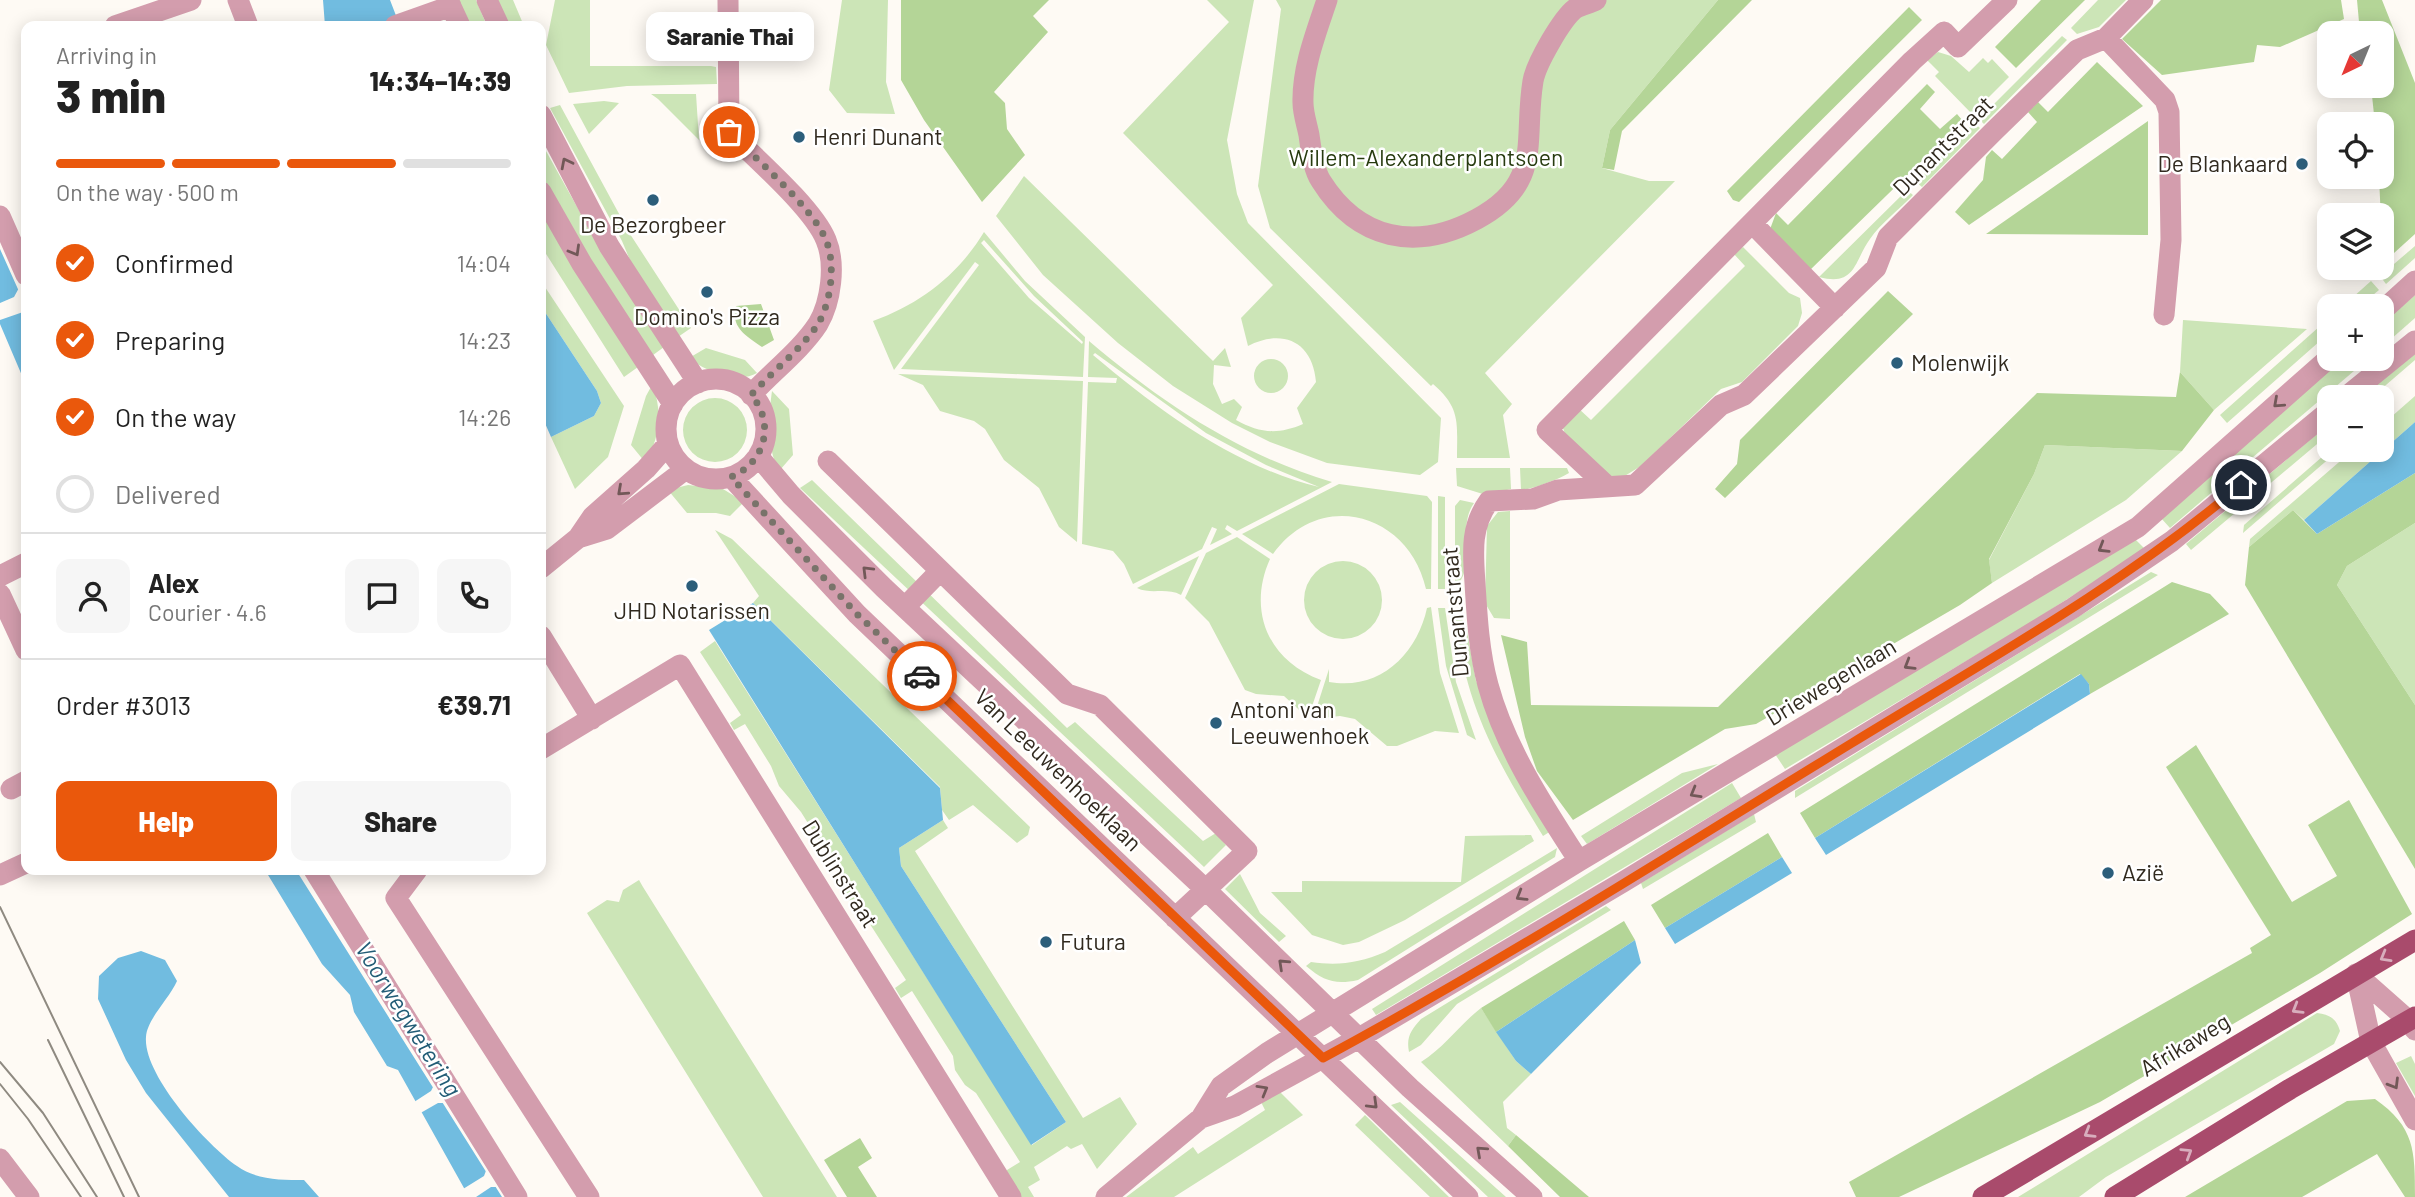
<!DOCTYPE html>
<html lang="en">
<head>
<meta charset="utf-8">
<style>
  :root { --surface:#fff; --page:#f6f6f6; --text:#222; --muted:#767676; --line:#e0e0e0; --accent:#ea580c }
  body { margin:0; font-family:Barlow,sans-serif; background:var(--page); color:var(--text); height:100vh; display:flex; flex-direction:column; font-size:26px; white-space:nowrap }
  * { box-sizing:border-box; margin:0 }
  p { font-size:23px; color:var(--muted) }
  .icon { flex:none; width:38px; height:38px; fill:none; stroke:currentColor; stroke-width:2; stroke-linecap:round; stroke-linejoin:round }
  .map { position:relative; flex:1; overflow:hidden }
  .side { position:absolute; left:21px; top:21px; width:525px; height:854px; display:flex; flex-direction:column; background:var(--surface); border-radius:14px; box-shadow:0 4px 18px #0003 }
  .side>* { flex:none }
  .needle { width:46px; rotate:223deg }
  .tools { position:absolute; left:2317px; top:21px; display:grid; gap:14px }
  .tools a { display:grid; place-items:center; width:77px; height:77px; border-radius:14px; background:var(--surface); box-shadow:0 4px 18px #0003; font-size:35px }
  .pin { position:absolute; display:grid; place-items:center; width:60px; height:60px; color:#fff; margin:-30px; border:4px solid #fff; border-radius:50%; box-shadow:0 2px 7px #0007 }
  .courier { position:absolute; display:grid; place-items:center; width:70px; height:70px; margin:-35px; border:5px solid #ea580c; border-radius:50%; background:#fff; color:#222; box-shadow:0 2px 9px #0007 }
  .bubble { position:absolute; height:49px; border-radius:14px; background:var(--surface); box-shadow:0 4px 18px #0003; font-size:23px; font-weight:800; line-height:49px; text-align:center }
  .headline em { font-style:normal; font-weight:800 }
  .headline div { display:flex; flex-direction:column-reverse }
  .headline { display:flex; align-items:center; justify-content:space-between; height:119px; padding:0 35px }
  h1 { font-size:46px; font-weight:800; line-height:52px }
  .bar { display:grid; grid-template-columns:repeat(4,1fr); gap:10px 7px; align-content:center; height:84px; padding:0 35px }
  .bar i { height:9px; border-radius:5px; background:var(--line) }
  .bar .active { background:var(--accent) }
  .bar p { grid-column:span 4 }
  .line { display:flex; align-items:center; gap:18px; padding:0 35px; border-top:2px solid var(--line) }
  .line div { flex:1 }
  .round { display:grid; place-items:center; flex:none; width:74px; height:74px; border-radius:14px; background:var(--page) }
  ol { padding:0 35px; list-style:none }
  li { display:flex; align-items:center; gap:21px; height:77px }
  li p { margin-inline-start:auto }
  li .icon { padding:7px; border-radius:50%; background:var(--accent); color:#fff; stroke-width:4 }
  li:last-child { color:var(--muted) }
  li i { width:38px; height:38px; border:4px solid var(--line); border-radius:50% }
  .action { display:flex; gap:14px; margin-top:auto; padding:14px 35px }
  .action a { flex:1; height:80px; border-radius:14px; background:var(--accent); color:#fff; font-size:28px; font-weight:800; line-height:80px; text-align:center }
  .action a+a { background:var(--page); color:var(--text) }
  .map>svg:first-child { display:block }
  .green { fill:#cce5b7; fill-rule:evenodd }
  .forest { fill:#b4d597 }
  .water { fill:#71bce0 }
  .pier { fill:#fefaf4 }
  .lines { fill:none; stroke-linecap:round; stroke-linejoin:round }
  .minor { stroke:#d39dad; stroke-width:21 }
  .major { stroke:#a94b6c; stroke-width:21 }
  .tram { stroke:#8f8a81; stroke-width:2 }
  .oneway { stroke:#725858 }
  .oneway2 { stroke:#d8aebd }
  .done { stroke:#79736a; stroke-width:7; stroke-dasharray:0 12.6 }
  .route { stroke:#ea580c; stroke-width:9 }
  .poi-dot { fill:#2c5e7b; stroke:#fff; stroke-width:2.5 }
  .labels { text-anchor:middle; stroke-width:5; stroke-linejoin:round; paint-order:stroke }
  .poi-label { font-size:23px; fill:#312a1f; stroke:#fff; text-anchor:start }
  .street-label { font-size:23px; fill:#312a1f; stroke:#fff }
  .park-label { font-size:23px; fill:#273b0f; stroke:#fff }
  .water-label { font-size:24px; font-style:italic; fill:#225c76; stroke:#fff }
</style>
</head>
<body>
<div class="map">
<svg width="2415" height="1197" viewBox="0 0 2415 1197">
  <rect width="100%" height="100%" fill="#fefaf4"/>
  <!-- green -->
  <path class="green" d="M456,0H476L487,26H467Z
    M490,0H513L524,26H502Z
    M555,0H590V66H711L716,67L717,84L627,86L569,93L546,45Z
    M842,0H888L886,82L895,114L847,113L829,90Z
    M1207,0H1254L1227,140L1237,194L1248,223L1441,418L1438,462L1420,475L1327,463L1270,442L1232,423L1173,386L1118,343L1043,275L996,216L1024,176L1213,361L1225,348L1231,367L1214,365L1213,384L1222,404L1234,399L1242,407L1236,420C1259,433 1278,435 1303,424L1297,408L1316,382C1313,342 1283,328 1248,346L1241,318L1273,285L1123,133L1229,22Z
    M1276,0H1718L1610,130L1602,168L1649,181H1675L1485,373L1512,404L1503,415L1510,458H1457C1457,423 1461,408 1433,384L1431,386L1270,228L1258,186L1281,9Z
    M2098,0H2126L2099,27L2077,34L2071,28Z
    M2062,36L2067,40L1984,124L1979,119Z
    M1938,52L1951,56L1969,72L1983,58L1988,63L1992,59L2009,77L1972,114L1935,76L1939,72L1927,60Z
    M651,94H696L699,140L658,99Z
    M604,101L619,103L589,134L573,104Z
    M560,105L630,234L691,328L675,339L639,282L622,241L550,108Z
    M1974,123L1980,128L1922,187L1916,182Z
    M541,142L596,241L664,347L649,358L541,184Z
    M1907,190L1913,195C1900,209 1881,223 1870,239C1854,261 1856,287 1819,277Z
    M541,212L585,287L638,367L624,377L541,246Z
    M984,232L1025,281L1085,337L1083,377L901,369L979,265L975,262L894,370L873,321C920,304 958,275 984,232ZM984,240L1034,296L1083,342L1082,344L1029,298L981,243Z
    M2415,246V258L2386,284L2380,276Z
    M1743,247L1789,293L1800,298L1802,313L1798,326L1742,382L1721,389L1641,466L1623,477L1606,479L1566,437L1563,428L1578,408L1591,420L1745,266L1733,253Z
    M541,281L624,406L608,457L575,489L551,437L594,416L601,403L597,391L541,306Z
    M2371,281L2379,290L2360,306H2343Z
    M2415,295V318L2382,347V324Z
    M2329,318V333L2227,423L2220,415Z
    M2183,320L2307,329L2214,410L2180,372Z
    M1089,341C1162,403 1240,455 1332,482L1237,531L1227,525L1225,529L1232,534L1210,545L1217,529L1212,527L1202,549L1133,584L1124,564L1113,551L1082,544L1088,382L1116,383L1117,378L1088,377ZM1095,353L1206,433L1266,465L1319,487C1235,467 1158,410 1093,355Z
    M706,348L745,360L757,373C739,384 704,371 689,358Z
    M2415,350V360L2372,397H2360Z
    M2342,359H2368L2170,528L2161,518Z
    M1254 376a17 17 0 1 1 34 0a17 17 0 1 1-34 0Z
    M898,374L1083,381L1077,542L1059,527L1039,488L1004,460L985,429L974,421L940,411L923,385Z
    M652,385C663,409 660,440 645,462L631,445L646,396Z
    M772,391L789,409L793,455L780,470C766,454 769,412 772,391Z
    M2415,396V422L2304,520L2293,510L2249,547L2250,539L2353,450H2382V425Z
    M683 430a32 32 0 1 1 64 0a32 32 0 1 1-64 0Z
    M2329,424V434L2191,550L2186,544Z
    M2045,445L2182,451L2126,500L1992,583L1989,560L2034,474Z
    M2330,450H2339L2243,533L2244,525Z
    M1456,468H1510L1511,489L1486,495L1457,486Z
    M1520,468H1567L1569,473C1559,479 1533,489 1521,490Z
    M812,480L1067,728L1075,722L1203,841L1216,833L1226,845L1204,867L800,488Z
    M1339,484L1427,496L1432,502L1431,589H1426C1409,513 1320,488 1273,554L1242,534Z
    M688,485L723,489L744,502L730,516L716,513H687L668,490Z
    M1438,496L1445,497V589H1438Z
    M1460,500L1474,503C1456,528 1478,567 1455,587V506Z
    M1510,511V619L1494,618L1485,603L1487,526L1498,512Z
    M2415,523V705L2337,585L2347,566Z
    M715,530L732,539L1030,827L1028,835L1017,843L973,805L949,820L942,810L940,787L753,603L759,596Z
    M1237,537L1270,559C1247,610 1268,661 1321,680L1308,718L1284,696L1256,694L1245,690L1209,622L1185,598L1206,553Z
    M2135,539L2145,549L2030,623L1785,769L1775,754Z
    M1199,556L1181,595C1166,587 1151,595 1137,588Z
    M1304 600a39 39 0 1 1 78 0a39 39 0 1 1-78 0Z
    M2151,572L2158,575L1795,798V791Z
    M1431,607L1440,673L1459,733L1435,731L1397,746H1387L1355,719L1340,716L1313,719L1329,669V682C1380,691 1417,654 1427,608Z
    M1438,608H1445L1456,682L1476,740L1467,735L1446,666Z
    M1455,609L1466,625L1476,681L1551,831L1543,836C1495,758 1463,703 1455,609Z
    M715,641L1032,1145L1066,1122L901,866L899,848L943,820L948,828L915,851L1083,1118L1120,1097L1137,1124L1097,1169L1082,1144L1071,1149L1067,1146L1034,1167L1040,1180L1028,1187L1034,1197H1016L1005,1179L1007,1170L1020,1162L976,1093L965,1085L955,1070L953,1056L912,991L901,998L895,988L906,980L866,918L861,919L840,884L844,881L801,812L779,786L771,766L745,724L734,730L730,723L741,715L700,652Z
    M1718,764L1587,844L1581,836L1682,773Z
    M1732,783L1741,798L1376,1015L1372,1009Z
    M1754,814L1756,822L1643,889L1641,883Z
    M1531,835L1534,841L1405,920L1359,942L1343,945L1312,935L1271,892H1302V881L1461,882L1465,836Z
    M1557,848L1555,857L1358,980C1335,985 1324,981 1306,966L1311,962C1338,966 1359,963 1385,952Z
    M1240,874L1260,913L1286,936L1279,942L1225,889Z
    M639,880L643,887L837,1197H763L587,913L607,900L619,902L623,890Z
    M1606,906L1611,910L1457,1004L1421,1045L1409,1052C1406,1037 1411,1030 1421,1019Z
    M1481,1008L1516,1061L1531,1074L1503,1102L1507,1128L1516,1135L1508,1146L1421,1062C1445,1047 1459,1025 1481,1008Z
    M2317,1013C2330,1015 2336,1018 2340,1031L2334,1044L2106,1177L2079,1197H2018Z
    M2411,1056L2415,1064V1096L2396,1063Z
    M1279,1091L1303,1115L1174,1197H1126L1193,1147L1198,1154L1265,1110L1261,1102Z
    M1400,1102L1506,1197H1488L1391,1105Z
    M1365,1115L1449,1197H1430L1355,1125Z"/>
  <!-- forest -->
  <path class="forest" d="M901,0H1049L1033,16L1048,32L994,92L1005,103L1007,129L1025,155L982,202L924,120L901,80Z
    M1718,0H1752L1622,131L1614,170L1602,168L1610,130Z
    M2041,0H2085L2016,68L1995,47Z
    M2161,0H2341L2344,19L2280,47L2257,45L2254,62L2162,75L2122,39Z
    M2357,0H2382L2415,83V234L2383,263L2379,177H2382V124H2375L2371,86H2382V33H2360Z
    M1909,7L1922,20L1739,202L1733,200L1727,191Z
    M2097,62L2143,106L1969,225L1955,212L1983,180L1986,157L1992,150L2002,159L2037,122L2028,112L2038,102L2048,112Z
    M1927,84L1935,92L1920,109L1940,129L1957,114L1963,121L1809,271L1769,232L1776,213L1788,225Z
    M2148,121V235L1986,234Z
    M1888,291L1913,314L1725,498L1715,489L1737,464L1740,440Z
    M761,304L774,340L762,347C746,336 730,327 736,306Z
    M2180,372L2214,410L2182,451L2045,445L2034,474L1989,559L1992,583L1960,605L1756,724L1725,729L1573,820L1537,771L1525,737L1501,635L1527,642L1531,705L1718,707L2037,393L2176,397Z
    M2415,473V523L2347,566L2337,585L2415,705V869L2245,585L2249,547L2293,510L2317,534Z
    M2172,582L2210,594L2229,614L2090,694L2089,684L2080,674L1815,838L1800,813Z
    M2196,745L2292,902L2337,876L2308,825L2349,800L2412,914L2320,973L2100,1102L1899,1197H1856L1849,1182L2252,953L2250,948L2271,935L2166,767Z
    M1768,833L1782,857L1665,928L1651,905Z
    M1624,921L1635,940L1496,1032L1481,1008Z
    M2375,1099C2415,1127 2415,1151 2415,1197H2405L2377,1154L2302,1197H2185L2347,1101Z
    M1516,1135L1589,1197H1560L1508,1146Z
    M860,1138L872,1158L858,1167L877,1197H847L824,1160Z"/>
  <!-- water -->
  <path class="water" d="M323,0H390L400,26H325Z
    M0,249L26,307V385L0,324Z
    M541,306L597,391L601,403L594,416L551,437L541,414Z
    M2415,422V473L2317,534L2304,520Z
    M753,603L940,788L943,820L899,848L901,866L1066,1122L1031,1145L709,630Z
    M2081,674L2089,684L2090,694L1826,855L1815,838Z
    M1782,857L1792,873L1675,944L1665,928Z
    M265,870H296L502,1197H469L398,1070L387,1066L354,1012L350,995L322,964Z
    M1635,940L1641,963L1531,1074L1516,1061L1496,1032Z
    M141,951L165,960L177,981C169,999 147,1019 146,1037C143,1075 207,1145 237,1166C256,1180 281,1180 304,1180L319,1197H229L146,1093L126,1060L98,999L99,976L118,958Z"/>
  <!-- pier -->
  <path class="pier" d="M20,286L26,299V311L0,320V303L14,297Z
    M434,1085L445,1103H438L417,1115L411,1104L431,1091Z
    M487,1168L500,1187H491L476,1197H468L463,1189L484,1176Z"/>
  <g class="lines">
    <!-- minor -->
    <path class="minor" d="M238,0L248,26
      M448,0L460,26
      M487,0L499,26
      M728,0L729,132C755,158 813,208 826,240C836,264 831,302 818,324C801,350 772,372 751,395
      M1327,0C1316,33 1302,68 1303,103C1303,113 1307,125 1309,135C1311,149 1313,169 1321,181C1358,240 1416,252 1477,219C1544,183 1523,141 1533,81C1536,64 1562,18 1576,8C1582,5 1590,3 1596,0
      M115,26L191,0
      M395,26L451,6
      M2106,38L2165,100L2169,112L2171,240L2164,315
      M541,115L609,246L698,383
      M541,192L582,264L673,404
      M0,216L26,275
      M1752,223L1835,308
      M2382,311L2415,281
      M666 429a50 50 0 1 1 100 0a50 50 0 1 1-100 0Z
      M2346,397L2415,341
      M758,456L791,495L884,588L1205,889L1410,1088L1532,1197
      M828,461L1067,694L1100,705L1247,851L1175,918
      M731,477L857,614L1468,1197
      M1608,487L1547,430L1912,61L1944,32L1958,47L2007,0
      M578,538L607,529L686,469
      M541,568L578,538L593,516L646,469L668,444
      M0,576L26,563
      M0,594L26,650
      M905,607L940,571
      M541,636L592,719
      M541,749L680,665L1011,1197
      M11,789L26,781
      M1579,861C1544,807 1505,748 1488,685C1479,652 1477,617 1475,583C1473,553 1470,527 1489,501L1533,499L1558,490L1635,485L1721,405L1744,395L1876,268L1888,237L1994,131L2077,50L2106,38L2143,0
      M314,870L517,1197
      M417,870L396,898L589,1197
      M0,875L26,863
      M2356,974L2371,1042L2415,1120
      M2356,974L2409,1021L2415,1030
      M1201,1118L1235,1106L1359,1038L1623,882L2073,608L2172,541L2329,411
      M0,1159L29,1197
      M1106,1197L1201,1118L1221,1086L1267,1053L1579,861L2138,527L2329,358"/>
    <!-- major -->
    <path class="major" d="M1983,1197L2415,940
      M2115,1197L2290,1089L2415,1017"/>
    <!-- tram -->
    <path class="tram" d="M0,907L139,1197
      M48,1040L124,1197
      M0,1062L43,1113L97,1197
      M0,1084L28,1119L81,1197"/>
  </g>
  <!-- one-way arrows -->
  <defs><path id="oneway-chevron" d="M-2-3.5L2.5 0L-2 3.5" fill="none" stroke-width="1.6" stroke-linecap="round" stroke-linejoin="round" transform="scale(1.75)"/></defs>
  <g class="oneway">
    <use href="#oneway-chevron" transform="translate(566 163) rotate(-117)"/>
    <use href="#oneway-chevron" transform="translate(575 251) rotate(60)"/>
    <use href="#oneway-chevron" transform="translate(2278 403) rotate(138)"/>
    <use href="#oneway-chevron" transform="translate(622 491) rotate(138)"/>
    <use href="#oneway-chevron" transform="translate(2103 548) rotate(149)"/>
    <use href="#oneway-chevron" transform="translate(867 571) rotate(-135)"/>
    <use href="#oneway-chevron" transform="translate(1909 665) rotate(149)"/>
    <use href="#oneway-chevron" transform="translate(1695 793) rotate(150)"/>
    <use href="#oneway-chevron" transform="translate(1521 896) rotate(149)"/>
    <use href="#oneway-chevron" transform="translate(1283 964) rotate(-137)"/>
    <use href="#oneway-chevron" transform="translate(2394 1084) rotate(59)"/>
    <use href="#oneway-chevron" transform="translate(1263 1090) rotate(-30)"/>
    <use href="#oneway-chevron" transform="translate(1373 1104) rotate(44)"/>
    <use href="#oneway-chevron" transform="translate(1481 1151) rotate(-138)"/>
  </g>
  <g class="oneway2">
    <use href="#oneway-chevron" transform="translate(2385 957) rotate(150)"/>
    <use href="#oneway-chevron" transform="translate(2297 1009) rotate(149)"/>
    <use href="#oneway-chevron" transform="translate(2089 1133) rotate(149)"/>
    <use href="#oneway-chevron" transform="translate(2187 1153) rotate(-32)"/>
  </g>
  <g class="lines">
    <!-- done -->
    <path class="done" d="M729,132C755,158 813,208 826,240C836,264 831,302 818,324C802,348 771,373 751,395C776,423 765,463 731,477L857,614L922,676"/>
    <!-- route -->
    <path class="route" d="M922,676L1323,1058C1503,961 1677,850 1852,743C1984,662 2122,586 2241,485"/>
  </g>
  <!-- markers -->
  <g class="poi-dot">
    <circle cx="799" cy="137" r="7"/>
    <circle cx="2302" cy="164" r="7"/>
    <circle cx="653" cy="200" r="7"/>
    <circle cx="707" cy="292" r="7"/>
    <circle cx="1897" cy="363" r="7"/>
    <circle cx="692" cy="586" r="7"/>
    <circle cx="1216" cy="723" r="7"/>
    <circle cx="2108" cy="873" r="7"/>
    <circle cx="1046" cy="942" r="7"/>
  </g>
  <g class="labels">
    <!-- poi labels -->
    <g class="poi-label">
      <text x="813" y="145">Henri Dunant</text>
      <text x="2288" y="172" text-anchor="end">De Blankaard</text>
      <text x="653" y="233" text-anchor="middle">De Bezorgbeer</text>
      <text x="707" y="325" text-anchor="middle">Domino's Pizza</text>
      <text x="1911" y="371">Molenwijk</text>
      <text x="692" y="619" text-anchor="middle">JHD Notarissen</text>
      <text x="1230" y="718">Antoni van<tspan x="1230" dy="26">Leeuwenhoek</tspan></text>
      <text x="2122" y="881">Azië</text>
      <text x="1060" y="950">Futura</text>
    </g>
    <!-- street labels -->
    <g class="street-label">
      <text transform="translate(1943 146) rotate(-45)" y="8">Dunantstraat</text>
      <text transform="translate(1455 612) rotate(-95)" y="8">Dunantstraat</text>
      <text transform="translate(1831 682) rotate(-31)" y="8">Driewegenlaan</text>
      <text transform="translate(1058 770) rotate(44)" y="8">Van Leeuwenhoeklaan</text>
      <text transform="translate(840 874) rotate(58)" y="8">Dublinstraat</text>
      <text transform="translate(2185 1045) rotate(-31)" y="8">Afrikaweg</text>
    </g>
    <!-- park labels -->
    <g class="park-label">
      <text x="1426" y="166">Willem-Alexanderplantsoen</text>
    </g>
    <!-- water labels -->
    <g class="water-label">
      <text transform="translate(408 1019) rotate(58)" y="8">Voorwegwetering</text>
    </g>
  </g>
</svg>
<div class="tools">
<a><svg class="needle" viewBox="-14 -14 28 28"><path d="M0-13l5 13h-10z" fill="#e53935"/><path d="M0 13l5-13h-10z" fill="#767676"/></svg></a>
<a><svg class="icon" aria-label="locate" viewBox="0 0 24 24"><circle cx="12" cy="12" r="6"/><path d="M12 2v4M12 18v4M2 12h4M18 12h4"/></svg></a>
<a><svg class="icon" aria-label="layers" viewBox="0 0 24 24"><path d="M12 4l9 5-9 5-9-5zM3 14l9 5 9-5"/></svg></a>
<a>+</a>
<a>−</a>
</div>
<div class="pin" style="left:729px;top:132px;background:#ea580c"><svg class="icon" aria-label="bag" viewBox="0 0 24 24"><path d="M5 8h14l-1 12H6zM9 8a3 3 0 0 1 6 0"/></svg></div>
<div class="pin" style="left:2241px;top:485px;background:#1f2937"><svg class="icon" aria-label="home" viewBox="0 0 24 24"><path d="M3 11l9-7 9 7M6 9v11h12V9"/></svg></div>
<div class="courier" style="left:922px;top:676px"><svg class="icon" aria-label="car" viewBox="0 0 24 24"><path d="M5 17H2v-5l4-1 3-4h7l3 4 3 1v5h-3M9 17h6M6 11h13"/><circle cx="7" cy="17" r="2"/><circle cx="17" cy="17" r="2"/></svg></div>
<div class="bubble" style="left:646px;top:12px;width:168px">Saranie Thai</div>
<section class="side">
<div class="headline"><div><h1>3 min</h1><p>Arriving in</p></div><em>14:34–14:39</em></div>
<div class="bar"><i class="active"></i><i class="active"></i><i class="active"></i><i></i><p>On the way · 500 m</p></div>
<ol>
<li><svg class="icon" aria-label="check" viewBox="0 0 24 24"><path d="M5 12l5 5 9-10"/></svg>Confirmed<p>14:04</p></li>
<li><svg class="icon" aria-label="check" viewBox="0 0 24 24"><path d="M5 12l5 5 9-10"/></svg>Preparing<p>14:23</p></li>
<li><svg class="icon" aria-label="check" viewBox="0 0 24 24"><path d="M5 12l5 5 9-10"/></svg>On the way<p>14:26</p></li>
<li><i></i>Delivered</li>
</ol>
<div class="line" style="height:126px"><a class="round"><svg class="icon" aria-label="person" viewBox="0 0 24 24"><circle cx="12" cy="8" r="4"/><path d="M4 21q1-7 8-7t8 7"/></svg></a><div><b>Alex</b><p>Courier · 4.6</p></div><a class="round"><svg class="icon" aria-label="chat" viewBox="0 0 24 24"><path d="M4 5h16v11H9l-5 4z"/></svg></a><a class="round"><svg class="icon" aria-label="phone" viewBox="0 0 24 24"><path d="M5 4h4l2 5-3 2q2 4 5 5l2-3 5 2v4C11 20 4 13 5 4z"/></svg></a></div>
<div class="line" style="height:91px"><div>Order #3013</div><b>€39.71</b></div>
<div class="action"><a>Help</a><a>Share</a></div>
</section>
</div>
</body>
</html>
